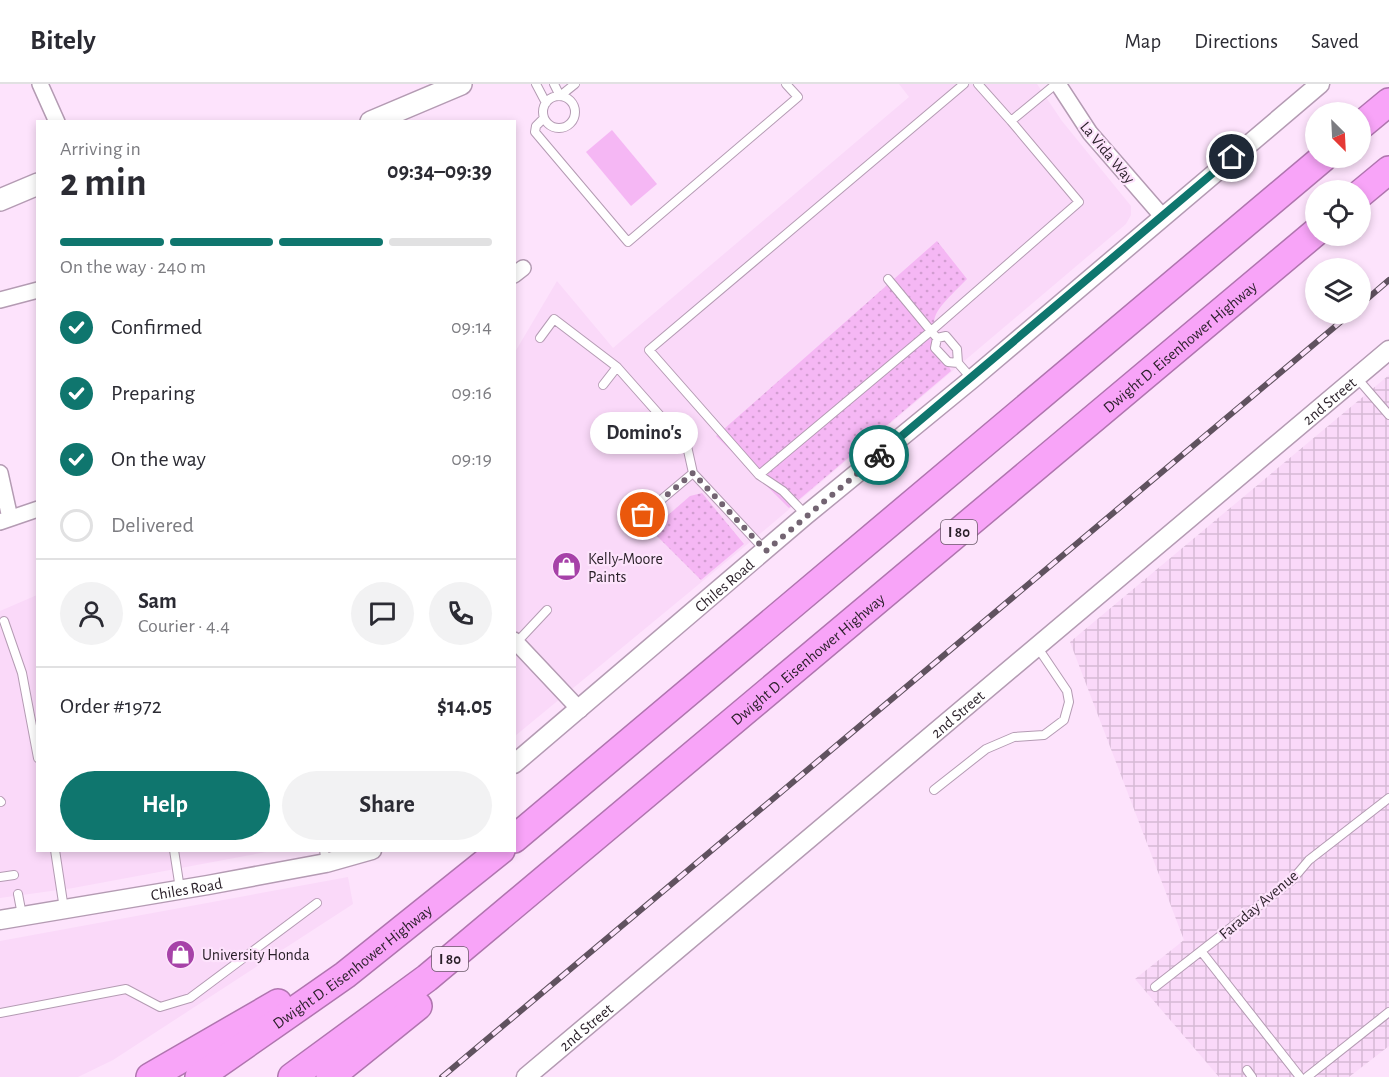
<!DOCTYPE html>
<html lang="en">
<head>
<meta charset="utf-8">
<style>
  :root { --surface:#fff; --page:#f2f2f3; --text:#2b2b33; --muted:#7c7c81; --line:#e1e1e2; --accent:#0f766e }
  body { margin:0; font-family:"Alegreya Sans",sans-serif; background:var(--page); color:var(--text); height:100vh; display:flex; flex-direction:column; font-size:22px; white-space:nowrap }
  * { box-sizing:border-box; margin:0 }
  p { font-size:20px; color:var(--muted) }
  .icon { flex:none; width:33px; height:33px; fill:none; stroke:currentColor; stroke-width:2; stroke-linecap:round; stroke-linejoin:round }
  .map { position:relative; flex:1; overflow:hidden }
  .side { position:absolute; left:36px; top:36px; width:480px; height:732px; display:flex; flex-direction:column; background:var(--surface); border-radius:0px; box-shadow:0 3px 9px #0003 }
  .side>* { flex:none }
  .needle { width:39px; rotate:156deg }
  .tools { position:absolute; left:1305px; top:18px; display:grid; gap:12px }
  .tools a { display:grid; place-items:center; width:66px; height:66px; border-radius:50%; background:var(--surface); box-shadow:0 3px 9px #0003; font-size:30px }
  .pin { position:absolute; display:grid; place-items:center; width:51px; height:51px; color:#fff; margin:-26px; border:3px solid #fff; border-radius:50%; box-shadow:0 2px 6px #0007 }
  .courier { position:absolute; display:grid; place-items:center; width:60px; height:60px; margin:-30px; border:4px solid #0f766e; border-radius:50%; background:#fff; color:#222; box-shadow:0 2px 8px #0007 }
  .bubble { position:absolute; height:42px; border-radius:21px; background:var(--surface); box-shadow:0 3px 9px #0003; font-size:20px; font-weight:600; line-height:42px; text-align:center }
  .summary em { font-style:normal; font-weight:600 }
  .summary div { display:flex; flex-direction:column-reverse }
  .summary { display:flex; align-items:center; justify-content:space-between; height:102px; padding:0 24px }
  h1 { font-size:39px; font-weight:600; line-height:45px }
  .bar { display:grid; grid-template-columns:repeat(4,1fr); gap:9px 6px; align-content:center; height:72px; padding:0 24px }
  .bar i { height:8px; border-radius:4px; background:var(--line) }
  .bar .selected { background:var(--accent) }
  .bar p { grid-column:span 4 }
  .line { display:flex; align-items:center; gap:15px; padding:0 24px; border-top:2px solid var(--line) }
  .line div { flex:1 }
  .round { display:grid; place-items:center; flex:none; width:63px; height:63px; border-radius:32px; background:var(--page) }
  ol { padding:0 24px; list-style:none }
  li { display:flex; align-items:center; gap:18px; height:66px }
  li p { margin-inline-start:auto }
  li .icon { padding:6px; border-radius:50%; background:var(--accent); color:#fff; stroke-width:4 }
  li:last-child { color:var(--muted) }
  li i { width:33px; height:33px; border:3px solid var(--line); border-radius:50% }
  .cta { display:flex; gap:12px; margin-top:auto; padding:12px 24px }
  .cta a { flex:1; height:69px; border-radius:36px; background:var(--accent); color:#fff; font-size:24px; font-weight:600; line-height:69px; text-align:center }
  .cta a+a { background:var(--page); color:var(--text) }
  header { display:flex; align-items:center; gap:36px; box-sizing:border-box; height:84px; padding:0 30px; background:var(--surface); border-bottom:2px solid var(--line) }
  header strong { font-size:28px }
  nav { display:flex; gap:33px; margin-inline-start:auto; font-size:21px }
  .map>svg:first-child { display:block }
  .built { fill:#fad9f9 }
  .industrial { fill:url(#industrial-grid) }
  .grass { fill:url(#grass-dots) }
  .garden { fill:#f5b7f4 }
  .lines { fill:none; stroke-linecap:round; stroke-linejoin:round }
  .service-casing { stroke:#b49bb3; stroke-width:10 }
  .minor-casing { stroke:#b49bb3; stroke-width:18 }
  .tertiary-casing { stroke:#b49bb3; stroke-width:21 }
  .secondary-casing { stroke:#b49bb3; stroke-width:24 }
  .motorway-casing { stroke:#b075af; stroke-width:30 }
  .service { stroke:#fff; stroke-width:8 }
  .minor { stroke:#fff; stroke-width:15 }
  .tertiary { stroke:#fff; stroke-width:18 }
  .secondary { stroke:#fff; stroke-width:21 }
  .motorway { stroke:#f8a4f8; stroke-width:27 }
  .rail-casing { stroke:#60525f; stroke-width:6 }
  .rail { stroke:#fde3fc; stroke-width:4; stroke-dasharray:11; stroke-linecap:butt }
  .done { stroke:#736472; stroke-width:6; stroke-dasharray:0 10.8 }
  .route { stroke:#0f766e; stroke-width:8 }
  .labels { text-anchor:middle; stroke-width:4.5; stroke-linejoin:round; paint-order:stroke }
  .shield { fill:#fde3fc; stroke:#695a68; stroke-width:1.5 }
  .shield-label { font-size:15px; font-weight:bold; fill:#291f28 }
  .street-label { font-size:16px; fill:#291f28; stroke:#fde3fc }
  .poi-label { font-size:16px; fill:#291f28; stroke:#fde3fc; text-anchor:start }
</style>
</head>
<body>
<header>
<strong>Bitely</strong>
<nav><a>Map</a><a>Directions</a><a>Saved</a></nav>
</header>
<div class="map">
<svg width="1389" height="993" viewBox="0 0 1389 993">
  <defs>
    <pattern id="industrial-grid" width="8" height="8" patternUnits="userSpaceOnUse" patternTransform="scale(1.5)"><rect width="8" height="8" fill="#fad9f9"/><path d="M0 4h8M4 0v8" fill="none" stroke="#d6bad5"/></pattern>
    <pattern id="grass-dots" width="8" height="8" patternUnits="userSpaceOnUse" patternTransform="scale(1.5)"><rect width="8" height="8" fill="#f5b7f4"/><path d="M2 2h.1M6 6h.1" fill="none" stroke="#d29dd1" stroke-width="1.8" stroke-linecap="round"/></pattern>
  </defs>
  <rect width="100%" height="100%" fill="#fde3fc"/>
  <!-- built -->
  <path class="built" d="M899,0H1037L1062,37L1131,122V131L1126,140L767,444L515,652V268L557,197L613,264L909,13Z
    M37,511L38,766L272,767L73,804L0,814V527Z
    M348,793L353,820L113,976L78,993H0V857Z"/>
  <!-- industrial -->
  <path class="industrial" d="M1389,291V962L1349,993H1219L1135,895L1184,856L1070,558Z"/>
  <!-- grass -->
  <path class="grass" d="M937,157L967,195C924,238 928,232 951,287L789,424L716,352Z
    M702,409L744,460L701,496L651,446L690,412Z"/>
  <!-- garden -->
  <path class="garden" d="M612,46L657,100L631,122L586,68Z"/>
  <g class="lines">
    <defs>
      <path id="service" d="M536,0L546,19
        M554,0L560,12L575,0
        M978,0L1011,37L1056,0
        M543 28a16 16 0 1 1 32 0a16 16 0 1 1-32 0Z
        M544,34L536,42L535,48L628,158L798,13L786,0
        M540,254L554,235L617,283
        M937,254L946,252L957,265L958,279L972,295
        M958,279L948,278L935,264L937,254L931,247L1079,118L1011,37
        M1357,294L1389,331
        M603,301L617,283L687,362L693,389
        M759,391L931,247L888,195
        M643,431L693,389L764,465
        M806,431L783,407L759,391L649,266L964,0
        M4,537L22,589L38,674
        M517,558L547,526
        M934,706L986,665L1014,653L1044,651L1064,636L1069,618L1067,607L1038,564
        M0,717L1,718
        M55,766L64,825
        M174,766L180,805
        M324,766L326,779
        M0,793L14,791
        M18,810L22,831
        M1201,867L1300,993
        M1155,903L1292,796L1309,776L1389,714
        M0,929L126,905L160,923L190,914L317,819
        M1247,986L1252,993
        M1307,993L1389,928"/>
      <path id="minor" d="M40,0L57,38
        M1058,0L1090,49L1162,132
        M514,191L523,184
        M0,216L38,206
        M0,389L10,434
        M0,438L38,425
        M514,556L580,626"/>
      <g id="tertiary">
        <path id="s1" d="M514,680L806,431L972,295L1320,0"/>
        <path id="s2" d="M0,836L208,801L326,779L372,766"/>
        <path id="s3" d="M526,993L1389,266"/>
      </g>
      <path id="secondary" d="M371,38L461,0
        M0,116L38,100"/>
      <g id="motorway">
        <path d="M1360,42L1389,18"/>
        <path d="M1360,110L1389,86"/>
        <path d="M514,755L1323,74"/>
        <path d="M150,993L278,919"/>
        <path id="s4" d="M199,993L345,891L501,766"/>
        <path id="s5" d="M292,993L427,894L1316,148"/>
        <path d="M330,993L418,922"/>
      </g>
    </defs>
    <!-- service casing -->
    <use href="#service" class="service-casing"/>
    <!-- minor casing -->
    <use href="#minor" class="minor-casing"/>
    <!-- tertiary casing -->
    <use href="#tertiary" class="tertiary-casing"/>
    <!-- secondary casing -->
    <use href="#secondary" class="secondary-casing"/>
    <!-- motorway casing -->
    <use href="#motorway" class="motorway-casing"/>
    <!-- service -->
    <use href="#service" class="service"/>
    <!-- minor -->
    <use href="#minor" class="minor"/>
    <!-- tertiary -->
    <use href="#tertiary" class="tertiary"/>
    <!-- secondary -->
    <use href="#secondary" class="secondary"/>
    <!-- motorway -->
    <use href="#motorway" class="motorway"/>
    <defs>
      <path id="rail" d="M1360,221L1389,196
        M442,993L1350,230"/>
    </defs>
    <!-- rail casing -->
    <use href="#rail" class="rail-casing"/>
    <!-- rail -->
    <use href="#rail" class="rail"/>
  </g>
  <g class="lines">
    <!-- done -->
    <path class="done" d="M643,431L693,389L766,467L879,371"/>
    <!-- route -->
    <path class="route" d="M879,371L1232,73"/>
  </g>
  <!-- icons -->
  <defs>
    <symbol id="shop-disc" viewBox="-11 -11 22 22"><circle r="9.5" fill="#a642a8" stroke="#fde3fc"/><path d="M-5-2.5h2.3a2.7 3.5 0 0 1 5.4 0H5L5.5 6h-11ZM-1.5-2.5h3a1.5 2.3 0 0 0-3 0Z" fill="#fff"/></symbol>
  </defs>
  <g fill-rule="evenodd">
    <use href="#shop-disc" x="550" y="466" width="33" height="33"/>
    <use href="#shop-disc" x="164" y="854" width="33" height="33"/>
  </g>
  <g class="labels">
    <!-- shield labels -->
    <g class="shield">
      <rect x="941" y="436" width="36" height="24" rx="4.5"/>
      <rect x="432" y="863" width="36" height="24" rx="4.5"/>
    </g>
    <g class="shield-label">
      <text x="959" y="453">I 80</text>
      <text x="450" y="880">I 80</text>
    </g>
    <!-- street labels -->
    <g class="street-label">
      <text transform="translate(1108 68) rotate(50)" y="6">La Vida Way</text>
      <text dy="6" stroke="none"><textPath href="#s5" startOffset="1150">Dwight D. Eisenhower Highway</textPath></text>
      <text dy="6" stroke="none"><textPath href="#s3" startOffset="1050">2nd Street</textPath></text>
      <text dy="6" stroke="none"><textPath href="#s1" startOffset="276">Chiles Road</textPath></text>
      <text dy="6" stroke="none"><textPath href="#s5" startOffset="664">Dwight D. Eisenhower Highway</textPath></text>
      <text dy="6" stroke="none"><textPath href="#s3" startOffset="564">2nd Street</textPath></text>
      <text dy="6" stroke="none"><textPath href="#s2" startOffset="189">Chiles Road</textPath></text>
      <text transform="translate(1258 820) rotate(-40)" y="6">Faraday Avenue</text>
      <text dy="6" stroke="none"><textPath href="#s4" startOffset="189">Dwight D. Eisenhower Highway</textPath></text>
      <text dy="6" stroke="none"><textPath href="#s3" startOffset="78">2nd Street</textPath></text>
    </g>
    <!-- poi labels -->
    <g class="poi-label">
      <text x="588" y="480">Kelly-Moore<tspan x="588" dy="18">Paints</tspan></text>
      <text x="202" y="876">University Honda</text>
    </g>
  </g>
</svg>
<div class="tools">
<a><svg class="needle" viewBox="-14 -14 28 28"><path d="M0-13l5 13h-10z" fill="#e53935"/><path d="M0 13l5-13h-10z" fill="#7c7c81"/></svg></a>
<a><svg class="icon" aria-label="locate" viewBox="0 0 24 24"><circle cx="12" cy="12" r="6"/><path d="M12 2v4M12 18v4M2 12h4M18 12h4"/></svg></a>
<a><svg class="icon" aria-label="layers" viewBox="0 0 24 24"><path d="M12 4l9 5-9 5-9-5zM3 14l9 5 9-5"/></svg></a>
</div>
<div class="pin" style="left:643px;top:431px;background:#ea580c"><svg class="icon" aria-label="bag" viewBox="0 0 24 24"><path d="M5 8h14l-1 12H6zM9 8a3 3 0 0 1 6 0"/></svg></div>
<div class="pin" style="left:1232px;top:73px;background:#1f2937"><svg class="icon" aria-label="home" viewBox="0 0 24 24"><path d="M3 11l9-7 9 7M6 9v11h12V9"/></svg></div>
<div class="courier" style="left:879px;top:371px"><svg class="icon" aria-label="bike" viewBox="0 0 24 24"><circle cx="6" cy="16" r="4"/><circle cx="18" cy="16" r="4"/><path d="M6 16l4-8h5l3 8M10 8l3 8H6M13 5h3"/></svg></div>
<div class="bubble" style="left:590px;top:328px;width:108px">Domino's</div>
<section class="side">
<div class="summary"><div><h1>2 min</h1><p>Arriving in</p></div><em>09:34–09:39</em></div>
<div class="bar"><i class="selected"></i><i class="selected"></i><i class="selected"></i><i></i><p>On the way · 240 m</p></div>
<ol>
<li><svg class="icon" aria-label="check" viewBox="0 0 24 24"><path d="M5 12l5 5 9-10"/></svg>Confirmed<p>09:14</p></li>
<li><svg class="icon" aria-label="check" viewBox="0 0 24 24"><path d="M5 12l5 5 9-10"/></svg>Preparing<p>09:16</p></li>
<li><svg class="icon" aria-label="check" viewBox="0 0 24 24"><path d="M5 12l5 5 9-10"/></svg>On the way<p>09:19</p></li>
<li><i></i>Delivered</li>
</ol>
<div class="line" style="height:108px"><a class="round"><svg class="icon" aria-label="person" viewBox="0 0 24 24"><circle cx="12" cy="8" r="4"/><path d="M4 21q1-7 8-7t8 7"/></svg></a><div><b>Sam</b><p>Courier · 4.4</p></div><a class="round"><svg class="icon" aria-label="chat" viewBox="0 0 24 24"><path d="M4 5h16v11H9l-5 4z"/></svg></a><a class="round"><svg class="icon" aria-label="phone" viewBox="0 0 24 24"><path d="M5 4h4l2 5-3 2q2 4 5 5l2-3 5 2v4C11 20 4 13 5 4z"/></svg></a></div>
<div class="line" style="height:78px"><div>Order #1972</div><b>$14.05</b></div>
<div class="cta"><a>Help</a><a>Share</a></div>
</section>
</div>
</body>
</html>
